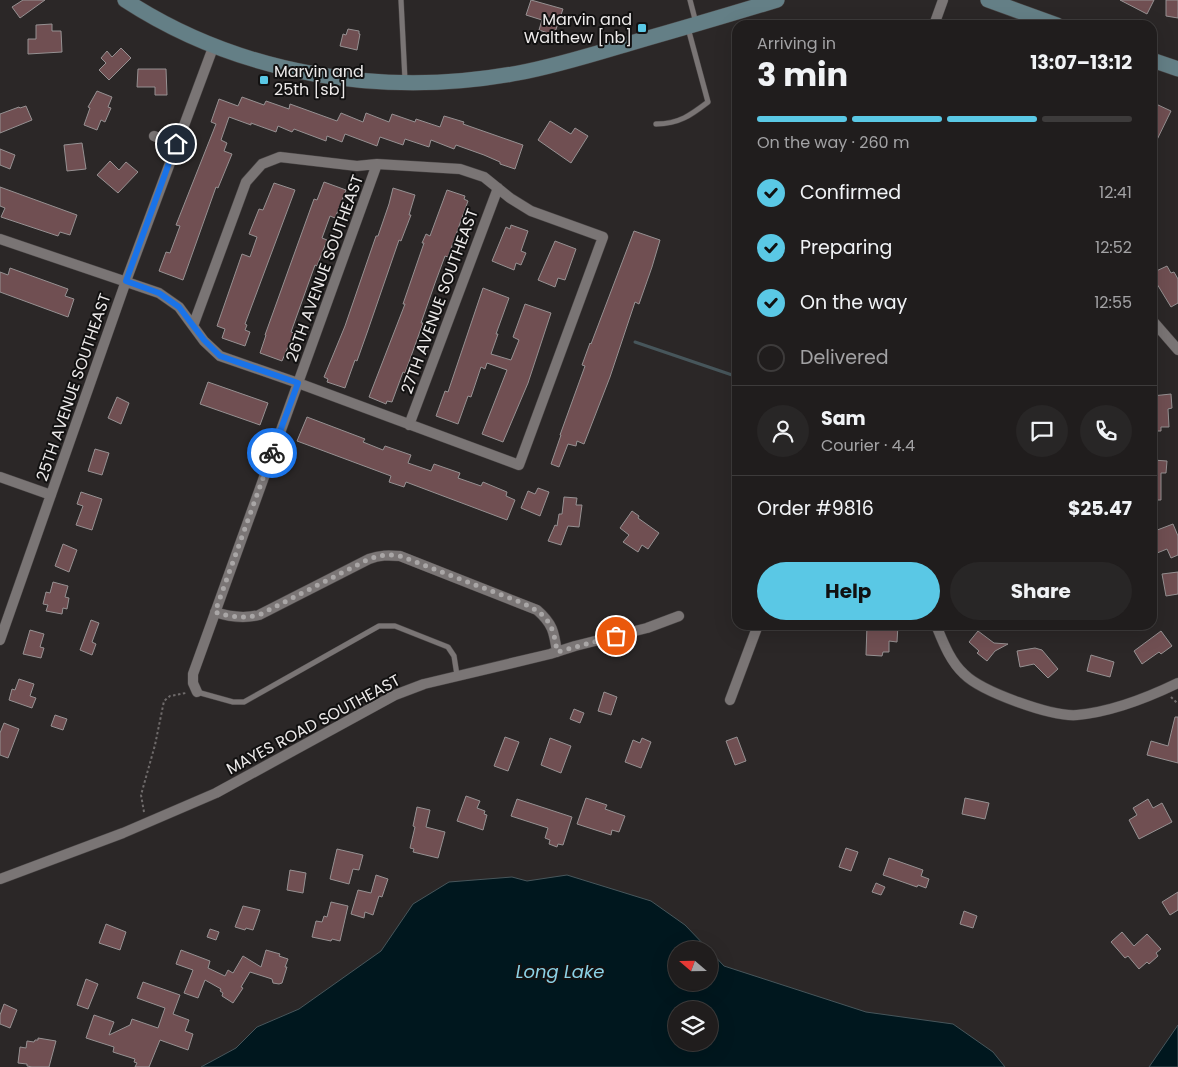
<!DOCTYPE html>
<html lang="en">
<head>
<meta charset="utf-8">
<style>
  :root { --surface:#201d1d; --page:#282626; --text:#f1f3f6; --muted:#a2a2a4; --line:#3d3b3b; --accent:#5ac8e5 }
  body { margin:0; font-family:Poppins,sans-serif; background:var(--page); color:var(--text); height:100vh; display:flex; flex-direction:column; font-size:19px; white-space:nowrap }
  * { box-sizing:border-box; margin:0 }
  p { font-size:16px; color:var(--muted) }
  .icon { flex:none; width:28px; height:28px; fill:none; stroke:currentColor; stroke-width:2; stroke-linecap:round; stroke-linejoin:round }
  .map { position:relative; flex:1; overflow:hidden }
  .side { position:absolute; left:732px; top:20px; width:425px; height:610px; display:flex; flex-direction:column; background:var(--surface); border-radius:15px; box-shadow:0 5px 20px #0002,0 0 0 1px var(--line) }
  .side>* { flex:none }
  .needle { width:32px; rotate:290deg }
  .buttons { position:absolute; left:668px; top:941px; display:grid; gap:10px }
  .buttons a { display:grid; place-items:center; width:50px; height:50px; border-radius:50%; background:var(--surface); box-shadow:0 5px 20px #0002,0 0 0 1px var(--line); font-size:25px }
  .pin { position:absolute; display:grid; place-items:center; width:42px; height:42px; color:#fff; margin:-21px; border:2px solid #fff; border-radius:50%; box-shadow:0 1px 5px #0007 }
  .courier { position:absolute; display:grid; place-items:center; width:50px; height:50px; margin:-25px; border:4px solid #1a73e8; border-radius:50%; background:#fff; color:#222; box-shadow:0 1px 6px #0007 }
  .headline em { font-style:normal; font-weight:700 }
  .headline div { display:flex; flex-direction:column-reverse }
  .headline { display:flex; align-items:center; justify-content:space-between; height:85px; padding:0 25px }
  h1 { font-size:32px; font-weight:700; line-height:38px }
  .bar { display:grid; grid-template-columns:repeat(4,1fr); gap:8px 5px; align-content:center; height:60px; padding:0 25px }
  .bar i { height:6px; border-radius:4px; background:var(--line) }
  .bar .on { background:var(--accent) }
  .bar p { grid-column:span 4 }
  .line { display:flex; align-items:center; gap:12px; padding:0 25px; border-top:1px solid var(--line) }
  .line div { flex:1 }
  .round { display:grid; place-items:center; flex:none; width:52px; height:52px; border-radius:26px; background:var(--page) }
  ol { padding:0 25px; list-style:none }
  li { display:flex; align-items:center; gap:15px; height:55px }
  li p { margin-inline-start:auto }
  li .icon { padding:5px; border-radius:50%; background:var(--accent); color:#111; stroke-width:4 }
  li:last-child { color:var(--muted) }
  li i { width:28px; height:28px; border:2px solid var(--line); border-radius:50% }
  .button { display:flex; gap:10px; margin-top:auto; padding:10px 25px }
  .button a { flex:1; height:58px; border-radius:30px; background:var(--accent); color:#111; font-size:20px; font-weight:700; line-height:58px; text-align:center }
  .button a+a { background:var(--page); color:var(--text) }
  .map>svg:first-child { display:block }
  .water { fill:#00171e; stroke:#47565b; fill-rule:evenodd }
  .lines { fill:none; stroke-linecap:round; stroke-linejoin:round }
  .stream { stroke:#47565b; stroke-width:3 }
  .building { fill:#704f52; stroke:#969192 }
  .lane-casing { stroke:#484444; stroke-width:6 }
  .street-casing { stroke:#484444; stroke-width:11 }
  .secondary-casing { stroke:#484444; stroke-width:16 }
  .path { stroke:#6f6b6b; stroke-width:2; stroke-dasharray:2.5 2.5; stroke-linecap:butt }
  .lane { stroke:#7a7575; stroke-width:5 }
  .street { stroke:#7a7575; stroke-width:10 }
  .secondary { stroke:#647f86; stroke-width:15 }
  .done { stroke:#a9a6a6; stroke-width:5; stroke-dasharray:0 9 }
  .route { stroke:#1a73e8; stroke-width:6 }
  .poi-dot { fill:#5ac8e5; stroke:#121111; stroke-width:2 }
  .labels { text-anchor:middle; stroke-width:4; stroke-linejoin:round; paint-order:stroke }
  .poi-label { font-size:16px; fill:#edeaea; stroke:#121111; text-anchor:end }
  .street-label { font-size:16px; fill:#edeaea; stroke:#121111 }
  .water-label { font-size:18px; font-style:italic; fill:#8cd2e6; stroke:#121111 }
</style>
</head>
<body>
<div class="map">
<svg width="1178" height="1067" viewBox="0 0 1178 1067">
  <rect width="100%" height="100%" fill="#2b2727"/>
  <!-- water -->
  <path class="water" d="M567,875L651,901L685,925L709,950H676V982H709V950L724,966L866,1012L953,1024L993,1052L1005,1067H201L236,1048L257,1027L299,1009L381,951L413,904L449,882L512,877L527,881ZM676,1010H709V1042H676Z
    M1178,1025V1067H1149Z"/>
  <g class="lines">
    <!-- stream -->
    <path class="stream" d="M635,342L738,377"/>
  </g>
  <!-- building -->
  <path class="building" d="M23,0H45L20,18L12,7Z
    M531,0L563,9L554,35L539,30L542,20L526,15Z
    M1120,0H1154L1147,14Z
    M1166,0H1178V18L1166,16Z
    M52,24V31H61L62,52L28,54V39H36V25Z
    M348,29L359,31V34H360L357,50L340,46L343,34L346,35Z
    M121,48L131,58L109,80L99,70L106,63L101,58L107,51L112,57Z
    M138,69H166L167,95H155V87H137Z
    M97,91L112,97L108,107L111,108L105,122L101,120L97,130L84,125L90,108L88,107Z
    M242,97L264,105L266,101L289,109L290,104L337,121L341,113L363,122L366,113L389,122L392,114L415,122L416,119L440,127L444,116L464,122L463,124L523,145L515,169L500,164V162L484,155L456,145L454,149L431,140L429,147L405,139L403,145L380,137L377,146L345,134L342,142L327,136L326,141L294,129L292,132L278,126L276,132L251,123V125L229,117L221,140L227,143L224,151L232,154L218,188L216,187L183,280L159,271L166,252L170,253L180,226L176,225L216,124L211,122L219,99L238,106Z
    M1156,104L1171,111L1152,150V113Z
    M26,106L32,120L0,133V114L19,107L20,108Z
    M550,121L571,134L575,128L588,136L571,163L538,140Z
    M82,143L86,169L67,171L64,145Z
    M0,149L15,155L10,169L0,165Z
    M110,161L119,170L126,162L138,172L118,193L97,175Z
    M324,182L346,190L335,218L330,216L322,238L327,240L317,266L315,265L291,332L294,333L282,361L260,353L266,335H265L314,199L317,200Z
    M274,183L295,190L245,324L247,325L245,330L250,332L245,346L222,338L225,329L217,326L242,254L250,257L257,237L249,234L259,209L263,210Z
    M0,187L77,215L70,235L60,232L58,236L1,217L5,208L0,206Z
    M393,188L415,195L409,215H411L401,241L399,240L368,330L357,361L355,360L345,388L327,382L328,379L324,377L345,326L376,236H378L389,204Z
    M447,190L465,196L464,199L468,201L448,257L445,256L435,283L421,323H423L405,373L403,372L392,402L387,401L386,404L369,397L405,304H403L424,243H422L426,234L430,236Z
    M511,225L528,231L521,251L526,253L521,265L516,263L514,270L492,261L506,227L510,229Z
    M634,231L660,240L652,267L639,304L635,302L610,377L584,444L577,441L576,446L568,444L559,467L551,464L561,435H560L585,366L582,365L590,343L591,344Z
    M555,241L576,249L565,280L558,278L555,287L538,280Z
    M1167,266L1171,273L1174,272L1178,279V303L1171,307L1157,284L1152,287V273Z
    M10,268L68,289L65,296L74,299L68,317L0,292V272L8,275Z
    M483,288L509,298L496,334H498L491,354L511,360L519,340L513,337L525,304L551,313L528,383L503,442L482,434L507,370L487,363L485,369L481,367L471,397L468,396L458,424L436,416L445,391L448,392Z
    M208,382L268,403L260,425L200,404Z
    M1171,394L1172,408L1168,409L1169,427H1161V431H1152V396Z
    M117,397L129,403L121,424L108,418Z
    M307,417L365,439L363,442L383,450L385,446L411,455L408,463L431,471L434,464L460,473L458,478L481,486L483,482L507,492L506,496L515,500L507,520L406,482L404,487L389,482L391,476L297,441Z
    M95,449L109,453L102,475L88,471Z
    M1153,460L1167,461L1166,473H1161V500H1153Z
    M538,488L549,492L540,516L521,508L528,491L535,494Z
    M81,492L102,499L92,530L76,525L83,506L77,504Z
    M564,497L577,498L576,505H582L579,527L568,526L561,545L548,541L555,525L557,526L559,514H562Z
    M632,511L639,516L638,518L659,533L648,549L642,545L638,552L623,542L629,535L620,528Z
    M1173,524L1178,536V555L1171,558L1167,549L1152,555V532Z
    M63,544L77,550L69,572L55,566Z
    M1178,572V594L1166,596L1162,574Z
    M53,582L68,586L65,597L69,598L67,609L63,608L62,614L46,611L48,605L43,604L46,592L50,593Z
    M91,620L99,623L92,642L96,644L92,655L80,650Z
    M867,625H898L897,642L889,641V652H883L882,656L866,655Z
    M30,630L44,634L40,647L44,648L41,658L23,654Z
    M978,631L994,643L1008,644L995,651L987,661L977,653L979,651L969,642Z
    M1161,631L1172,646L1161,654L1159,652L1142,664L1134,651Z
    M1035,648L1042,650L1058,669L1048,678L1034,664L1020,667L1017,651Z
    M1091,655L1114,662L1110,677L1087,671Z
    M19,679L34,684L30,696L36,698L32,708L9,700L12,689L15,690Z
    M604,692L617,697L611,715L598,711Z
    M574,709L584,713L580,723L570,719Z
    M55,715L67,719L63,730L51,726Z
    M1175,717H1178V763L1147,755L1151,741L1168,746Z
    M4,723L19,729L8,758L0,755V733Z
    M505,737L519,742L508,771L494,766Z
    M737,737L746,761L735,765L726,741Z
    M550,738L571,746L561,773L541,765Z
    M642,738L651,742L641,768L625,762L633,740L640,743Z
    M466,796L480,801L477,808L485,811L484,814L487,815L483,830L457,821Z
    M586,798L607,805L605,809L625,816L619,832L612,830L611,835L577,824Z
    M965,798L989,803L985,819L962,814Z
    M517,799L572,817L563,845L558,844L557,847L549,844L550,840L545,838L548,828L511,816Z
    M1148,799L1153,808L1162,803L1172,822L1139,839L1129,820L1137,815L1133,808Z
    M417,807L430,810L426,827L445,832L438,858L413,852L414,849L410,848L415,827L413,826Z
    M846,848L858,852L851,871L839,867Z
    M337,849L363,855L359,870L353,869L349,884L330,879Z
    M889,858L923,870L921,876L929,879L926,888L918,885L917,887L883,875Z
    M290,870L306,873L303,893L287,890Z
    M376,875L388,879L382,897L379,896L373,915L365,912L364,918L351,914L358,890L371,893Z
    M876,883L885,887L881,895L872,892Z
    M1178,892V910L1170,915L1162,902Z
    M331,902L348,906L340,941L332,939L331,941L312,937L316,921L322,922L324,916L327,917Z
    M243,906L260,910L253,930L246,928L245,930L235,927Z
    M964,911L977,916L973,928L960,924Z
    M106,924L126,932L120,950L99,943Z
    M210,929L219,932L216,940L207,937Z
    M1122,932L1134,946L1147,934L1161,949L1156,953L1158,956L1149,964L1147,962L1139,969L1128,956L1125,958L1111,942Z
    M181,950L210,961L208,968L225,976L228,970L233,973L243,956L261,967L266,950L280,954L279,956L288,959L285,967H287L282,983L279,984L273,983L272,979L250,972L241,987L243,988L233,1003L222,996L223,993L220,991L221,989L205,980L198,998L184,993L193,970L176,964Z
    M86,979L98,984L88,1009L77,1005Z
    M143,982L180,995L173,1014L189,1020L185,1031L193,1034L188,1050L160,1040L149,1067H135L137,1063L134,1062L135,1059L113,1052L114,1047L86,1038L94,1015L114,1022L109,1035L130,1025L132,1019L158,1028L165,1008L137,998Z
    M4,1004L17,1010L10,1028L0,1024V1015Z
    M38,1038L56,1041L49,1067H32L27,1066V1064L18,1063L20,1047L26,1048L27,1041L34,1042L35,1040H38Z"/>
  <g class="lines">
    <defs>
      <path id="lane" d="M401,0L405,80
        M690,0L696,23
        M656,124C679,124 691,115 708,102L688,28
        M197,692L233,702H244L379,626H395L448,647L454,656L457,675"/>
      <path id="street" d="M934,25L943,0
        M154,136L176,145
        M0,239L159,293L179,307L204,341L220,356L298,383L519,465L603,237L531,211L510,198L484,177L460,169L377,164L357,166L280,157L262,164L246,182L193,326
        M1152,320L1178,350
        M409,425L498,188
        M0,477L51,495
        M215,612C230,617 243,619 259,615L369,559C380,555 388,555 400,556L537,610C553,624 554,632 557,652
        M936,625C943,642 950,661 964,674C982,692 1052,717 1077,715C1112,712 1147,698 1178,683
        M0,640L126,281L214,45
        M197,692L193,683V674L377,164
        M730,700L758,625
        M0,879L123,833L216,793L395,695L424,684L550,654L575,646L647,628L679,616"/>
      <path id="secondary" d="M125,0C240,75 384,98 518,73C556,66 594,54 631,43C680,29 728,15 777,0
        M988,0L1057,25
        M1152,60L1178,69"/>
    </defs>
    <!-- lane casing -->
    <use href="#lane" class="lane-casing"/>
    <!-- street casing -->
    <use href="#street" class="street-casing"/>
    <!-- secondary casing -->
    <use href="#secondary" class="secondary-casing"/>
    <!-- path -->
    <path class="path" d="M1171,697L1178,704
      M144,812L141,795L155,745L164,701L170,696L186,693"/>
    <!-- lane -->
    <use href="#lane" class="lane"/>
    <!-- street -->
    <use href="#street" class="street"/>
    <!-- secondary -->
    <use href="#secondary" class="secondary"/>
  </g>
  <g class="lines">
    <!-- done -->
    <path class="done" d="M272,453L215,612C231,617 243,619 259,615L369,559C380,555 388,554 400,556L520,602C547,614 553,622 557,652L616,636"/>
    <!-- route -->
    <path class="route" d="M176,144L126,281L159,293L179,307L204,340L220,356L298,383L272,453"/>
  </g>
  <!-- markers -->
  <g class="poi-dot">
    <rect x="637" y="23" width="10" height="10" rx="2.5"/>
    <rect x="259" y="75" width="10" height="10" rx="2.5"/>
  </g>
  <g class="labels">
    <!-- poi labels -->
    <g class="poi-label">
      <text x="632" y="25">Marvin and<tspan x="632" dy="18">Walthew [nb]</tspan></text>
      <text x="274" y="77" text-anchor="start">Marvin and<tspan x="274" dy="18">25th [sb]</tspan></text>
    </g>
    <!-- street labels -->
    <g class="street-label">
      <text transform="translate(324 268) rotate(-70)" y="6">26TH AVENUE SOUTHEAST</text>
      <text transform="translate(439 301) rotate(-70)" y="6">27TH AVENUE SOUTHEAST</text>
      <text transform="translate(73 387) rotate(-71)" y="6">25TH AVENUE SOUTHEAST</text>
      <text transform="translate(313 724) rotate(-28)" y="6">MAYES ROAD SOUTHEAST</text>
    </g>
    <!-- water labels -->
    <g class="water-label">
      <text x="560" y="978">Long Lake</text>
    </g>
  </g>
</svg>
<div class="buttons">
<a><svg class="needle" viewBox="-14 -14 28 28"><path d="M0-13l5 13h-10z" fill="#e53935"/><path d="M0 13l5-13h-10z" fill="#a2a2a4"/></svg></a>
<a><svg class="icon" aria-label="layers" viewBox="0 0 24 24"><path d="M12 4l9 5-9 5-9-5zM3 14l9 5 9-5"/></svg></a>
</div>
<div class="pin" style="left:616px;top:636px;background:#ea580c"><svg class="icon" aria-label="bag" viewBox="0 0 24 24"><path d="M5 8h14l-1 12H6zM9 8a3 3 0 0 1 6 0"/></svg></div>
<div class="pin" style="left:176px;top:144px;background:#1f2937"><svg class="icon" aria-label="home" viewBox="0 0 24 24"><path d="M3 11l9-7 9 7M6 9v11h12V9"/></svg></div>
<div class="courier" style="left:272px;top:453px"><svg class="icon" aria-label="bike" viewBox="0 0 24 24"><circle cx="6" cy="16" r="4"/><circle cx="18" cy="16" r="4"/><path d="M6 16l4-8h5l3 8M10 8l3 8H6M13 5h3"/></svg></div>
<section class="side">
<div class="headline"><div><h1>3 min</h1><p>Arriving in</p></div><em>13:07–13:12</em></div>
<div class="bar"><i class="on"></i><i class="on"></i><i class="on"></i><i></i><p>On the way · 260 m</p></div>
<ol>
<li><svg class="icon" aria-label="check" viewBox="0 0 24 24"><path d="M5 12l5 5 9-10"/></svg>Confirmed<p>12:41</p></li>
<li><svg class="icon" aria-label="check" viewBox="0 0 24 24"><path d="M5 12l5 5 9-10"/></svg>Preparing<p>12:52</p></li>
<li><svg class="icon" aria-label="check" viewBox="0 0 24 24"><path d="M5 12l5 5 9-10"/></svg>On the way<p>12:55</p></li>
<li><i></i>Delivered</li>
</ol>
<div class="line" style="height:90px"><a class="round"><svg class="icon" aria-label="person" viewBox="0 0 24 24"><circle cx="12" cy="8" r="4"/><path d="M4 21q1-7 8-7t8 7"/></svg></a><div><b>Sam</b><p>Courier · 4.4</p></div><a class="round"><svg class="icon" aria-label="chat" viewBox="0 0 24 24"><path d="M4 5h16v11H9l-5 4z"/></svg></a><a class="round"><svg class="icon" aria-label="phone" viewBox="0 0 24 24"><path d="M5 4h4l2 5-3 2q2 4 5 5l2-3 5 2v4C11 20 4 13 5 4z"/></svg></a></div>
<div class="line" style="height:65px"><div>Order #9816</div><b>$25.47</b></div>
<div class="button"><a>Help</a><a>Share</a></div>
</section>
</div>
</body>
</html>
